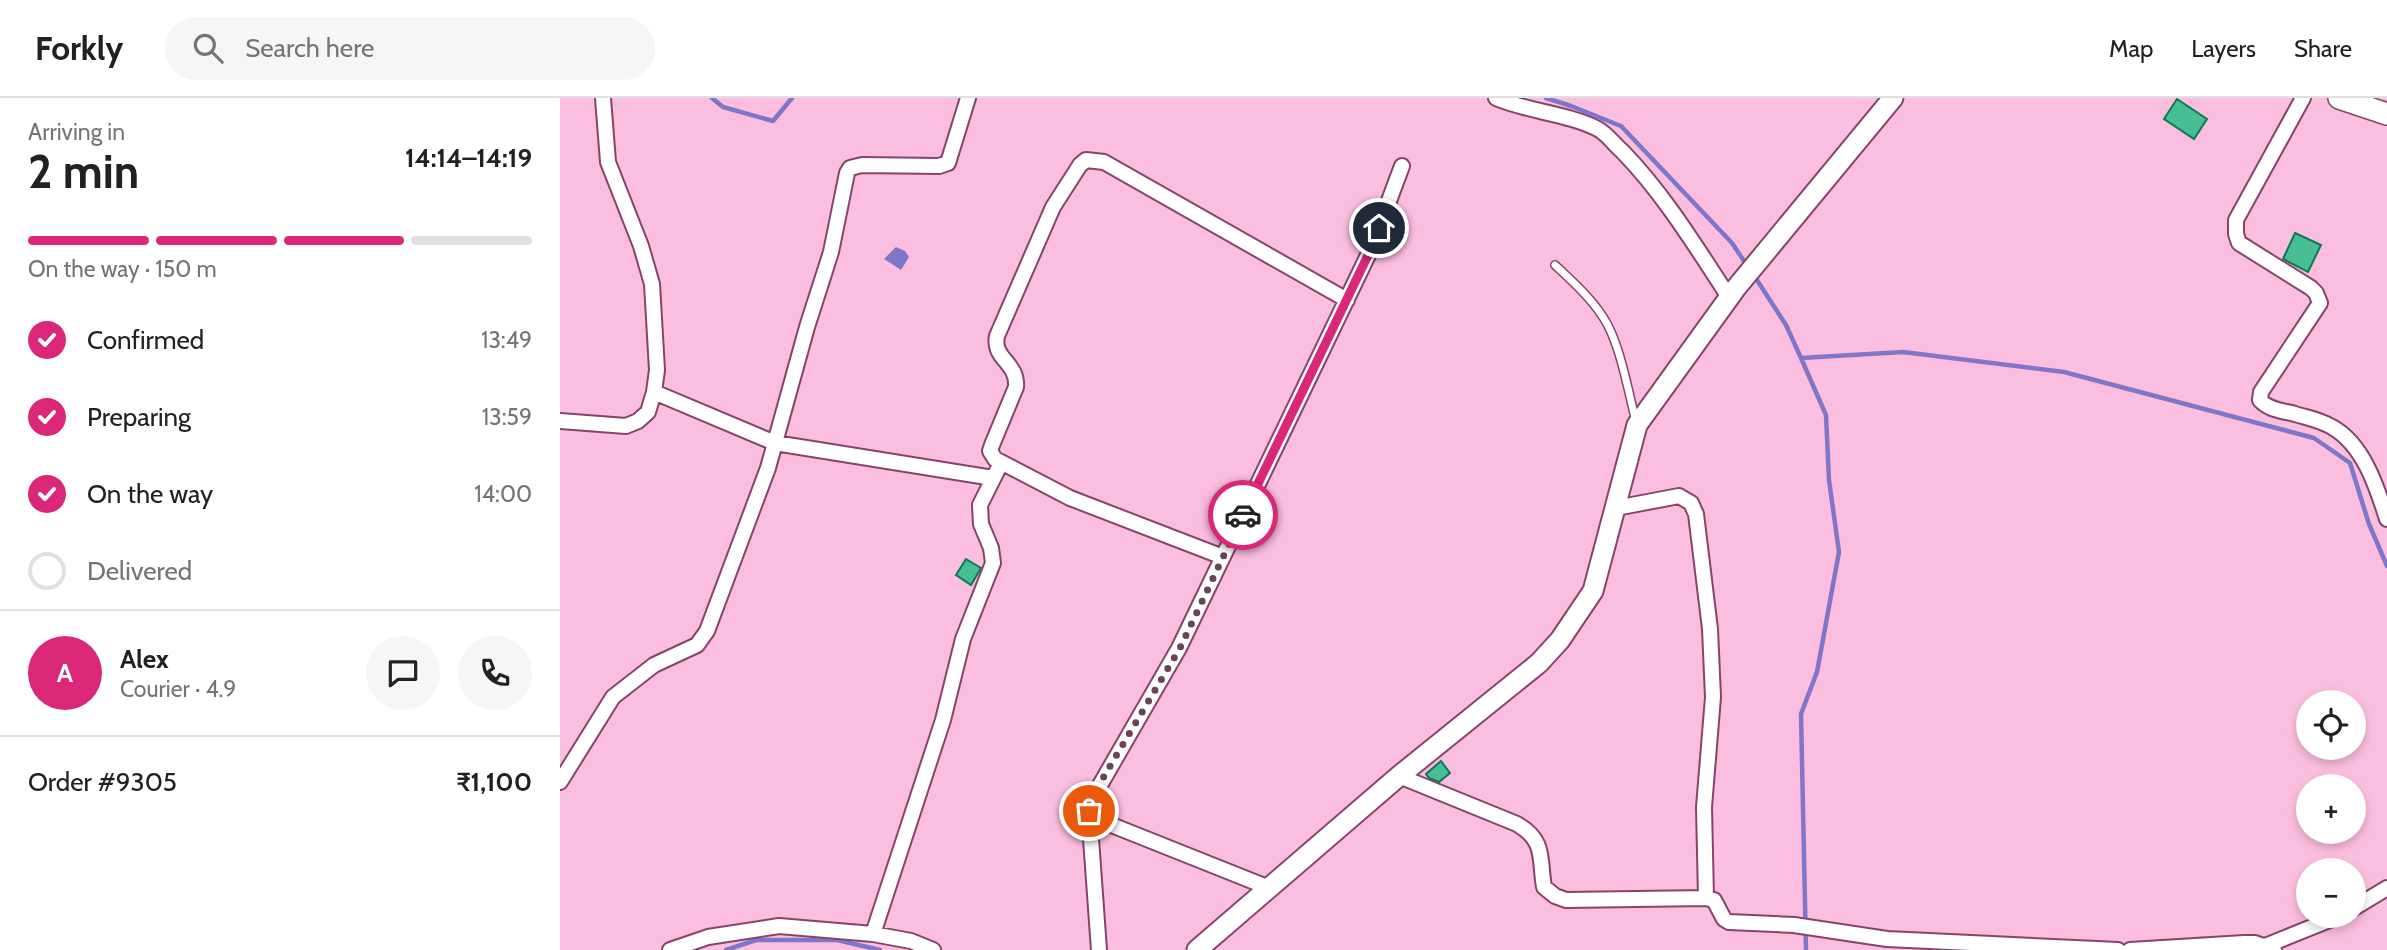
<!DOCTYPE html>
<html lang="en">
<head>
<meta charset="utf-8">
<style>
  :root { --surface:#fff; --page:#f6f6f6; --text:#202124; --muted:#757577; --line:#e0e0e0; --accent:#db2777 }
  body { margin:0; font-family:Cabin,sans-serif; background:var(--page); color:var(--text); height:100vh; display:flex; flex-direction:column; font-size:26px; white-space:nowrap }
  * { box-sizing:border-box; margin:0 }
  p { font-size:23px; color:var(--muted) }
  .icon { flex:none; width:38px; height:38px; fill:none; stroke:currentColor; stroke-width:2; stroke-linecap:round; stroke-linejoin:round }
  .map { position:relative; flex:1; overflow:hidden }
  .details { display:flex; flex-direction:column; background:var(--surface); width:560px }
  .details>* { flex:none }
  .buttons { position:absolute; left:1736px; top:592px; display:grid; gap:14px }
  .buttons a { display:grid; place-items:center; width:70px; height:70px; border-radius:50%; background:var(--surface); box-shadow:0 4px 10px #0003; font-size:35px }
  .pin { position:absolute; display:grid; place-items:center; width:60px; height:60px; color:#fff; margin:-30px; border:4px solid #fff; border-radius:50%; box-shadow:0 2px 7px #0007 }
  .courier { position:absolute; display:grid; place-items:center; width:70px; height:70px; margin:-35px; border:5px solid #db2777; border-radius:50%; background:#fff; color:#222; box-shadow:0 2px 9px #0007 }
  .summary em { font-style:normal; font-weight:700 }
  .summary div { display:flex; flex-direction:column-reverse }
  .summary { display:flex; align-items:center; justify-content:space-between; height:119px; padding:0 28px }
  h1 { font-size:46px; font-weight:700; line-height:52px }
  .bar { display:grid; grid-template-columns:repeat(4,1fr); gap:10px 7px; align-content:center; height:84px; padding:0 28px }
  .bar i { height:9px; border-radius:5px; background:var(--line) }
  .bar .active { background:var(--accent) }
  .bar p { grid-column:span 4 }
  .line { display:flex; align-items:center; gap:18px; padding:0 28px; border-top:2px solid var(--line) }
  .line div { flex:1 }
  .round { display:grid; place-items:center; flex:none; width:74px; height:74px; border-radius:37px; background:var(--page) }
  ol { padding:0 28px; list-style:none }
  li { display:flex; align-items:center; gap:21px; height:77px }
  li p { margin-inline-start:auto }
  li .icon { padding:7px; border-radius:50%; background:var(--accent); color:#fff; stroke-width:4 }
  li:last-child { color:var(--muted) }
  li i { width:38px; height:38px; border:4px solid var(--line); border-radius:50% }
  header { display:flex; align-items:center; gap:42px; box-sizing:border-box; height:98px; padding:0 35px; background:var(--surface); border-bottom:2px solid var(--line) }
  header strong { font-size:33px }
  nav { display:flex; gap:38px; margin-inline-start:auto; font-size:24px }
  .search { width:490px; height:63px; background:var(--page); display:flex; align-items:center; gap:18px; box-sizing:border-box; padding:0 24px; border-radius:38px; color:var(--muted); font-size:26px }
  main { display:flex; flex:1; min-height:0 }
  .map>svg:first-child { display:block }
  .water { fill:#7e76c9 }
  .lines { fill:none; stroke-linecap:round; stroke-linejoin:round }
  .stream { stroke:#7e76c9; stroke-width:4.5 }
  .building { fill:#48be94; stroke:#0e7758; stroke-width:2 }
  .service-casing { stroke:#86446a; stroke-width:10 }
  .minor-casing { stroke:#86446a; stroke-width:18 }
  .tertiary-casing { stroke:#86446a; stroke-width:23 }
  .secondary-casing { stroke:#86446a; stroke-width:24 }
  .service { stroke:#fff; stroke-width:7 }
  .minor { stroke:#fff; stroke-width:14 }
  .tertiary { stroke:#fff; stroke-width:19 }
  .secondary { stroke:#fff; stroke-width:21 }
  .done { stroke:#694458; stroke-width:7; stroke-dasharray:0 12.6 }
  .route { stroke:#db2777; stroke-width:9 }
</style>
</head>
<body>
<header>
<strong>Forkly</strong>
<div class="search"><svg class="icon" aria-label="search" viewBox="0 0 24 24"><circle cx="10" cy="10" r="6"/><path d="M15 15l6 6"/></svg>Search here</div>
<nav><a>Map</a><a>Layers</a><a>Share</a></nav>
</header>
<main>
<section class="details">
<div class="summary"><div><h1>2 min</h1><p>Arriving in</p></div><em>14:14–14:19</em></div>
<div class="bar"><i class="active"></i><i class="active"></i><i class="active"></i><i></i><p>On the way · 150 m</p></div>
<ol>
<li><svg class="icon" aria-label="check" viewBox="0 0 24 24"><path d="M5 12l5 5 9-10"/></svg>Confirmed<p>13:49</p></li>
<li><svg class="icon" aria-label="check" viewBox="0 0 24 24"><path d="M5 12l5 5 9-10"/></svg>Preparing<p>13:59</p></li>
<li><svg class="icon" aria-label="check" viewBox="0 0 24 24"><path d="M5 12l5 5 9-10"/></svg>On the way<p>14:00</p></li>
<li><i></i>Delivered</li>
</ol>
<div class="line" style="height:126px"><b class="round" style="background:var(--accent);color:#fff">A</b><div><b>Alex</b><p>Courier · 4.9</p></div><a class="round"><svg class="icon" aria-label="chat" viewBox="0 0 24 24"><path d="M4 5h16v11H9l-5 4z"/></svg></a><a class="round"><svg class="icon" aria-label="phone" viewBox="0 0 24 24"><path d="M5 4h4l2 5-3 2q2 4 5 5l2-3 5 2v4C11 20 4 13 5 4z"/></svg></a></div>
<div class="line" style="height:91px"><div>Order #9305</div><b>₹1,100</b></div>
</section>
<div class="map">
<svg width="1827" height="852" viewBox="0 0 1827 852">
  <rect width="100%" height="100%" fill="#fcbede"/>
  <!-- water -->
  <path class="water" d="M336,149L345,153L349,159L341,172L324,161Z"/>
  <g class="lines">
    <!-- stream -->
    <path class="stream" d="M152,0L163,9L213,23L232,0
      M986,0L1011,8L1061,28L1172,145L1188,169
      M1193,176L1226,227L1241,260L1343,254L1504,274L1754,340L1790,365L1809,426L1827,468
      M1241,260L1266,317L1269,382L1279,454L1257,574L1241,616L1246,852
      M166,852L196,842H277L320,852"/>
  </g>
  <!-- building -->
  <path class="building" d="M1617,1L1647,21L1634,41L1604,21Z
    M1735,135L1761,147L1748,174L1723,161Z
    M406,461L421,470L411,487L396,477Z
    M881,663L890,675L879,684L869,680L866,676Z"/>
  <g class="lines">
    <defs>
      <path id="service" d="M995,167C1012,183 1030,199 1043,219C1060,244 1068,294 1076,323"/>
      <path id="minor" d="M936,0C969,14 1006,15 1038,31C1047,36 1054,46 1062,53C1104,96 1136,149 1169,199
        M1743,0L1676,122V136L1679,145L1751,190L1756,195L1760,205L1701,294L1700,302C1708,312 1724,313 1735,316C1748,320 1760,322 1772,329C1803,346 1817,389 1827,421
        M94,294L215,345L433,380
        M0,323L66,328L78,323L88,314L94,294L97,272L92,186L81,148L48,64L43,0
        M1056,410L1119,398L1131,405L1136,416L1150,531L1153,599L1144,709L1146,800
        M663,459L510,400L435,361L430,353L432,347L456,289C458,264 432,261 437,238L493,109L520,67L526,62L544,64L787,202
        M839,678L957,726C986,743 979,760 984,789L995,798L1006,802L1146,800L1154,802L1164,821L1169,824L1234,827L1327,841L1558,852
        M0,684L53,599L94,567L137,547L147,533L208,370L247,229L271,154L287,75L290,70L302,67L379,68L388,65L408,0
        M529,713L539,852
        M707,789L544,724L533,716L528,708L619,550L811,151L842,68
        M1794,810L1827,790
        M313,836L383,622L403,541L433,465L431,450L421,426L420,407L441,365
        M1705,848L1782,817
        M110,852L148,839L219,828L313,836L351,843L373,852
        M1570,852L1684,845H1695L1714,852"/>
      <path id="tertiary" d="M637,852L839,678L979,565L1000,542L1033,493L1077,327L1176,190L1333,0"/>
      <path id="secondary" d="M1779,0L1827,16"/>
    </defs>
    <!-- service casing -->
    <use href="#service" class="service-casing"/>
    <!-- minor casing -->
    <use href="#minor" class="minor-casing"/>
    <!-- tertiary casing -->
    <use href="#tertiary" class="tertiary-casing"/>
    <!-- secondary casing -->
    <use href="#secondary" class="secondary-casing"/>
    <!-- service -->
    <use href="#service" class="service"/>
    <!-- minor -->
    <use href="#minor" class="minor"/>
    <!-- tertiary -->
    <use href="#tertiary" class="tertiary"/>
    <!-- secondary -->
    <use href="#secondary" class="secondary"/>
  </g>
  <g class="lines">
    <!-- done -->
    <path class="done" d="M529,713L530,702L620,550L683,417"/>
    <!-- route -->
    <path class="route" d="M683,417L811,151L819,130"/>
  </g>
</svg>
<div class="buttons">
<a><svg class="icon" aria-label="locate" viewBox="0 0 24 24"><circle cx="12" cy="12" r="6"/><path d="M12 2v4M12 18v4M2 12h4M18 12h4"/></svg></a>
<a>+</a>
<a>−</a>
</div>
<div class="pin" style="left:529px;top:713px;background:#ea580c"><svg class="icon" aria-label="bag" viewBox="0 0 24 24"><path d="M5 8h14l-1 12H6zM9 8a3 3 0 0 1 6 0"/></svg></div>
<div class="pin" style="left:819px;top:130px;background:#1f2937"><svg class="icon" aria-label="home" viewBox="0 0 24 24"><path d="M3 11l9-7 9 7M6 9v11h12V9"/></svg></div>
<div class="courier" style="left:683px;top:417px"><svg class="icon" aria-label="car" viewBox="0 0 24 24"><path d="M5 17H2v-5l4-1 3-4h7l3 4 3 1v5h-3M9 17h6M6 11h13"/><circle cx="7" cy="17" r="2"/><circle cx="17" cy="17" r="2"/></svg></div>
</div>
</main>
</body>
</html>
